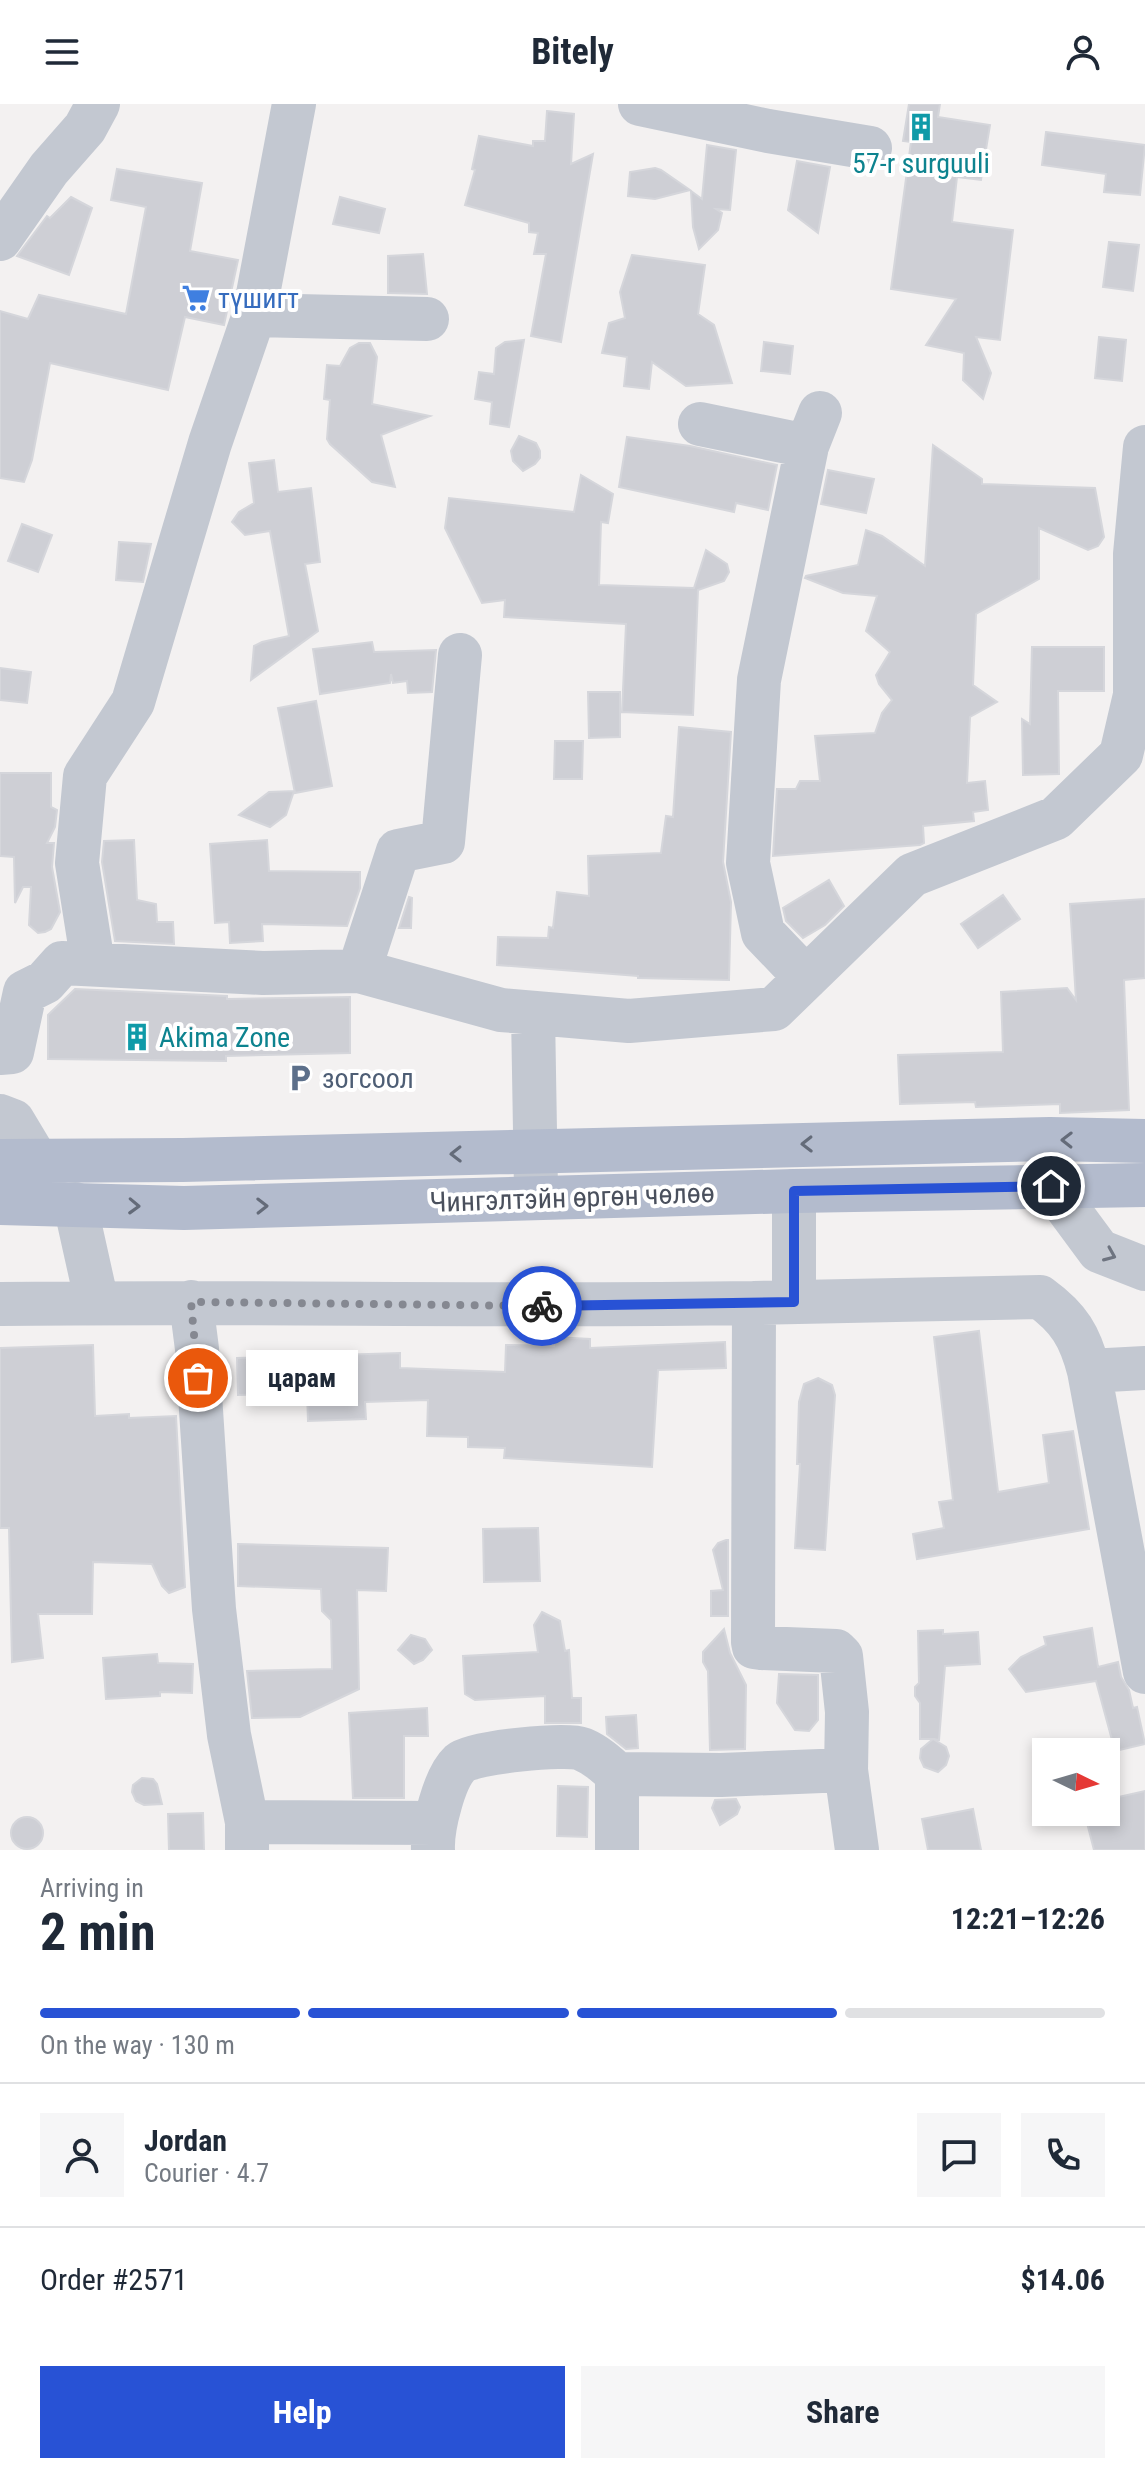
<!DOCTYPE html>
<html lang="en">
<head>
<meta charset="utf-8">
<style>
  :root { --surface:#fff; --page:#f6f6f7; --text:#1f2937; --muted:#747a83; --line:#e0e1e3; --accent:#2852d5 }
  body { margin:0; font-family:"Roboto Condensed",sans-serif; background:var(--page); color:var(--text); height:100vh; display:flex; flex-direction:column; font-size:30px; white-space:nowrap }
  * { box-sizing:border-box; margin:0 }
  p { font-size:26px; color:var(--muted) }
  .icon { flex:none; width:44px; height:44px; fill:none; stroke:currentColor; stroke-width:2; stroke-linecap:round; stroke-linejoin:round }
  .map { position:relative; height:1746px; overflow:hidden }
  .panel { display:flex; flex-direction:column; background:var(--surface); flex:1 }
  .panel>* { flex:none }
  .needle { width:52px; rotate:95deg }
  .tools { position:absolute; left:1032px; top:1634px; display:grid; gap:16px }
  .tools a { display:grid; place-items:center; width:88px; height:88px; border-radius:0px; background:var(--surface); box-shadow:0 4px 12px #0003; font-size:40px }
  .pin { position:absolute; display:grid; place-items:center; width:68px; height:68px; color:#fff; margin:-34px; border:4px solid #fff; border-radius:50%; box-shadow:0 2px 8px #0007 }
  .courier { position:absolute; display:grid; place-items:center; width:80px; height:80px; margin:-40px; border:6px solid #2852d5; border-radius:50%; background:#fff; color:#222; box-shadow:0 2px 10px #0007 }
  .bubble { position:absolute; height:56px; border-radius:0px; background:var(--surface); box-shadow:0 4px 12px #0003; font-size:26px; font-weight:700; line-height:56px; text-align:center }
  .head em { font-style:normal; font-weight:700 }
  .head div { display:flex; flex-direction:column-reverse }
  .head { display:flex; align-items:center; justify-content:space-between; height:136px; padding:0 40px }
  h1 { font-size:52px; font-weight:700; line-height:60px }
  .bar { display:grid; grid-template-columns:repeat(4,1fr); gap:12px 8px; align-content:center; height:96px; padding:0 40px }
  .bar i { height:10px; border-radius:6px; background:var(--line) }
  .bar .on { background:var(--accent) }
  .bar p { grid-column:span 4 }
  .line { display:flex; align-items:center; gap:20px; padding:0 40px; border-top:2px solid var(--line) }
  .line div { flex:1 }
  .round { display:grid; place-items:center; flex:none; width:84px; height:84px; border-radius:0px; background:var(--page) }
  .cta { display:flex; gap:16px; margin-top:auto; padding:16px 40px }
  .cta a { flex:1; height:92px; border-radius:0px; background:var(--accent); color:#fff; font-size:32px; font-weight:700; line-height:92px; text-align:center }
  .cta a+a { background:var(--page); color:var(--text) }
  header { display:flex; justify-content:space-between; align-items:center; height:104px; padding:0 40px; background:var(--surface); font-size:36px; font-weight:700 }
  .map>svg:first-child { display:block }
  .building { fill:#cecfd5; stroke:#d5d6db; stroke-width:2 }
  .lines { fill:none; stroke-linecap:round; stroke-linejoin:round }
  .minor { stroke:#c3c8d1; stroke-width:44 }
  .major { stroke:#b3bbcd; stroke-width:44 }
  .oneway { stroke:#646b79 }
  .oneway2 { stroke:#6e7480 }
  .done { stroke:#858891; stroke-width:8; stroke-dasharray:0 14.4 }
  .route { stroke:#2852d5; stroke-width:10 }
  .labels { text-anchor:middle; stroke-width:8; stroke-linejoin:round; paint-order:stroke }
  .culture-label { font-size:28px; fill:#0d838f; stroke:#fff }
  .shop-label { font-size:28px; fill:#366cbe; stroke:#fff; text-anchor:start }
  .service-label { font-size:28px; fill:#4e5e75; stroke:#fff; text-anchor:start }
  .street-label { font-size:28px; fill:#4a505d; stroke:#fff }
</style>
</head>
<body>
<header><svg class="icon" aria-label="menu" viewBox="0 0 24 24"><path d="M4 6h16M4 12h16M4 18h16"/></svg>Bitely<svg class="icon" aria-label="person" viewBox="0 0 24 24"><circle cx="12" cy="8" r="4"/><path d="M4 21q1-7 8-7t8 7"/></svg></header>
<div class="map">
<svg width="1145" height="1746" viewBox="0 0 1145 1746">
  <rect width="100%" height="100%" fill="#f3f1f1"/>
  <!-- building -->
  <path class="building" d="M909,0H940L938,13L990,21L981,76L957,73L952,118L1013,126L1000,236L976,233L991,269L983,295L963,276L964,249L926,241L956,195L891,185L911,38L903,37Z
    M547,7L574,10L571,60L593,50L561,238L531,232L546,150H534L538,129L529,128V119L465,101L475,66L472,65L479,32L533,42V37H545Z
    M1046,28L1145,41L1140,91L1104,88L1106,70L1042,61Z
    M707,41L736,46L730,106L716,105L722,109L718,126L699,145L693,123L691,87L702,95Z
    M797,57L830,63L818,129L788,106Z
    M655,64L661,66L690,86L655,95L628,92L630,68Z
    M117,65L202,79L190,147L238,156L224,221L185,213L168,286L50,259L32,356L24,378L0,374V207L28,215L39,191L126,210L146,103L111,96Z
    M71,93L92,104L69,171L17,152L47,112L50,114Z
    M340,93L385,105L379,129L333,120Z
    M1109,138L1139,141L1133,187L1103,183Z
    M423,150L427,190L388,189V152Z
    M632,151L705,161L698,210L714,221L732,279L686,282L652,258L649,285L624,282L627,253L602,249L609,219L625,214L620,188Z
    M1099,233L1126,236L1122,277L1095,274Z
    M524,236L509,323L490,320L492,298L475,295L479,268L494,270L496,244L505,238Z
    M764,238L793,242L790,270L761,267Z
    M359,239H370L377,253L372,300L430,312L381,331L395,383L372,378L330,340L327,335L330,296L324,295L327,261L340,262L350,244Z
    M519,332L536,339L540,347V354L535,360L523,367L513,357L511,347Z
    M627,333L690,342L777,361L768,406L736,399L734,408L619,383Z
    M933,341L982,375V380L1095,384L1104,433L1098,442L1088,446L1039,424V475L976,510L973,581L997,598L970,613L967,679L985,677L988,706L973,708L974,717L923,722L924,739L920,741L773,752L777,685H796L800,677H820L815,632L875,629L882,609L892,596L879,580L876,571L890,548L866,527L877,492L843,489L805,474L806,472L858,461L866,426L882,432L925,462Z
    M274,356L278,388L311,384L320,458L305,460L318,527L251,576L254,542L262,538L289,532L270,427L245,431L232,418L239,408L254,399L249,359Z
    M828,366L874,375L866,409L821,400Z
    M581,371L613,390L608,419L601,418L599,481L694,484L706,446L727,460L729,468L724,477L698,486L693,611L622,608L626,520L504,513L505,496L482,499L445,424L449,394L574,408Z
    M22,420L52,431L38,468L8,457Z
    M119,438L151,440L143,478L116,476Z
    M372,538L374,548L436,546L432,588L408,589L407,577L393,579L391,570L390,579L320,590L313,545Z
    M1032,543H1104V587H1058L1059,670L1023,671L1022,615L1030,620Z
    M0,564L31,568L27,599L0,596Z
    M588,588H620V633L589,634Z
    M316,597L332,682L295,689L278,604Z
    M679,623L731,628L723,758L731,798L729,876L638,874V872L497,861L498,833L548,834L549,823L553,824L557,788L589,792L588,752L661,749L666,712L673,713Z
    M555,637H583L582,675H554Z
    M0,669H51V703L57,706L55,723L47,739H54L52,763L60,808L51,825L45,828L38,829L29,821L31,783H23L15,799L14,753L0,752Z
    M294,687L286,711L270,723L239,711L269,688Z
    M134,736L137,796L156,800L157,818H173L174,840L115,837L102,758L104,737Z
    M267,736L269,767L360,768V784L347,822L262,820L263,837L230,839L229,818L215,819L210,740Z
    M829,776L844,802L825,821L803,834L786,817L783,804Z
    M1003,791L1020,815L978,844L961,820Z
    M409,793L412,794L411,824H399Z
    M1145,795V874L1124,876L1129,1006L1060,1009V1000L976,1003L975,998L900,1000L898,951L1003,948L1001,888L1067,884L1076,896L1070,800Z
    M75,885L227,892V895L350,893V949L226,952V957L48,955V911Z
    M979,1227L998,1388L1049,1379L1043,1331L1073,1327L1089,1425L917,1455L913,1430L944,1424L939,1398L953,1396L934,1233Z
    M554,1233L590,1235V1244L725,1238L726,1264L658,1266L652,1363L504,1354L505,1344L468,1343V1333L427,1332L428,1296L365,1298L366,1315L308,1317L307,1289L238,1291L237,1254L400,1249V1264L505,1268L506,1241L554,1242Z
    M93,1241L95,1312L129,1310V1314L176,1312L185,1483L169,1489L162,1482L152,1460L93,1458L92,1510H38L43,1554L12,1558L9,1424H0V1244Z
    M818,1274L832,1281L835,1291L825,1446L795,1444L800,1360H797L799,1298L804,1280Z
    M538,1424L540,1477L484,1478L483,1425Z
    M726,1436H728V1512H711V1487L723,1486L713,1446L718,1439Z
    M238,1440L388,1444L386,1487L357,1486L359,1585L300,1613L252,1614L247,1567L332,1565L331,1516L322,1507L321,1485L238,1482Z
    M542,1508L560,1517L565,1547L569,1546L572,1594H581V1619H545V1592L475,1596L465,1590L463,1552L538,1548L534,1521Z
    M1092,1524L1098,1563L1118,1558L1121,1573L1129,1586L1133,1604L1137,1603L1145,1640L1115,1647L1096,1577L1026,1588L1009,1565L1021,1553L1046,1541L1044,1533Z
    M724,1525L730,1549L746,1581L745,1645L710,1646L708,1567L703,1558V1548Z
    M943,1526V1530L978,1528L980,1560L945,1562L939,1636L933,1635L946,1643L949,1652L946,1661L938,1668L924,1663L920,1654L921,1645L933,1635H920V1599L915,1592V1583L919,1579L918,1527Z
    M411,1531L425,1535L432,1546L423,1556L414,1560L398,1546Z
    M157,1550L158,1559L193,1560L192,1589L160,1588V1592L106,1595L103,1554Z
    M779,1570L818,1571V1616L809,1627L795,1626L777,1599Z
    M427,1604L428,1632H404V1694H353L349,1609Z
    M636,1611L638,1644L626,1645L607,1630L606,1613Z
    M142,1674L153,1675L157,1680L162,1700L144,1701L136,1697L132,1688L133,1681Z
    M558,1682L588,1683L587,1733L557,1732Z
    M1145,1687V1746H1094L1086,1715L1117,1708L1114,1694Z
    M736,1695L740,1703L737,1710L720,1721L712,1704L715,1696Z
    M973,1705L981,1746H928L922,1715Z
    M203,1709L204,1746H169L168,1710Z
    M11 1729a16 16 0 1 1 32 0a16 16 0 1 1-32 0Z"/>
  <g class="lines">
    <!-- minor -->
    <path class="minor" d="M640,0L768,27L870,44
      M0,135L49,65L85,24L98,0
      M254,211L427,215
      M700,320L807,342
      M93,860L77,759L85,672L133,598L210,339L254,211L294,0
      M359,867L398,747L443,738L460,551
      M806,874L763,829L748,759L759,576L807,342L820,309
      M533,909L536,1086
      M0,949L12,948L25,888L45,878L62,859L263,869L359,867L501,906L629,917L774,905L912,771L1056,714L1121,651L1135,591V450L1145,343
      M0,1012L13,1017L37,1057
      M1051,1082L1099,1147L1145,1165
      M794,1087V1198
      M75,1100L97,1199
      M191,1198L197,1245L214,1505L229,1631L247,1718V1746
      M754,1199L1040,1193C1069,1214 1080,1232 1089,1267L1145,1568
      M0,1200C251,1197 502,1203 754,1199L753,1538L754,1543L761,1544L836,1547L841,1552L847,1608L846,1666L857,1746
      M1089,1267L1145,1264
      M247,1718L434,1719
      M433,1746C432,1724 444,1674 460,1659C473,1648 566,1639 582,1645C596,1651 606,1660 617,1670L721,1671L846,1666
      M617,1746V1670"/>
    <!-- major -->
    <path class="major" d="M0,1057L183,1056L1050,1035L1145,1037
      M0,1099L184,1104L794,1087L1145,1081"/>
  </g>
  <!-- one-way arrows -->
  <defs><path id="oneway-chevron" d="M-2-3.5L2.5 0L-2 3.5" fill="none" stroke-width="1.6" stroke-linecap="round" stroke-linejoin="round" transform="scale(2)"/></defs>
  <g class="oneway">
    <use href="#oneway-chevron" transform="translate(1067 1036) rotate(-179)"/>
    <use href="#oneway-chevron" transform="translate(807 1040) rotate(179)"/>
    <use href="#oneway-chevron" transform="translate(456 1050) rotate(179)"/>
    <use href="#oneway-chevron" transform="translate(134 1102) rotate(2)"/>
    <use href="#oneway-chevron" transform="translate(262 1102) rotate(-1)"/>
  </g>
  <use class="oneway2" href="#oneway-chevron" transform="translate(1110 1151) rotate(23)"/>
  <g class="lines">
    <!-- done -->
    <path class="done" d="M198,1274L191,1198L542,1202"/>
    <!-- route -->
    <path class="route" d="M542,1202L794,1198V1087L1051,1082"/>
  </g>
  <!-- icons -->
  <defs>
    <symbol id="building-bare" viewBox="-9 -9 18 18"><path d="M-4-6H4V6H1V3H-1V6H-4ZM-2.5-4.3h1.7v1.8h-1.7ZM.8-4.3h1.7v1.8H.8ZM-2.5-1h1.7V.8h-1.7ZM.8-1h1.7V.8H.8Z" fill="#0f9aa8" stroke="#fff" stroke-width="2.5" paint-order="stroke"/></symbol>
    <symbol id="supermarket-bare" viewBox="-9 -9 18 18"><path d="M-6-5.5h2.5l.6 2H6L4.5 2H-2.5L-4.4-4H-6ZM-1.5 3.2a1.3 1.3 0 1 0 .1 0ZM3 3.2a1.3 1.3 0 1 0 .1 0Z" fill="#3f7fe0" stroke="#fff" stroke-width="2.5" paint-order="stroke"/></symbol>
    <symbol id="parking-bare" viewBox="-9 -9 18 18"><path d="M-3.5-5.5H1a3.5 3.5 0 0 1 0 7H-1V5.5H-3.5ZM-1-3.4V-.6H.8a1.4 1.4 0 0 0 0-2.8Z" fill="#5c6f8a" stroke="#fff" stroke-width="2.5" paint-order="stroke"/></symbol>
  </defs>
  <g fill-rule="evenodd">
    <use href="#building-bare" x="901" y="3" width="40" height="40"/>
    <use href="#supermarket-bare" x="176" y="174" width="40" height="40"/>
    <use href="#building-bare" x="117" y="913" width="40" height="40"/>
    <use href="#parking-bare" x="280" y="954" width="40" height="40"/>
  </g>
  <g class="labels">
    <!-- culture labels -->
    <g class="culture-label">
      <text x="921" y="69">57-r surguuli</text>
      <text x="159" y="943" text-anchor="start">Akima Zone</text>
    </g>
    <!-- shop labels -->
    <g class="shop-label">
      <text x="218" y="204">түшигт</text>
    </g>
    <!-- service labels -->
    <g class="service-label">
      <text x="322" y="984">зогсоол</text>
    </g>
    <!-- street labels -->
    <g class="street-label">
      <text transform="translate(572 1093) rotate(-2)" y="10">Чингэлтэйн өргөн чөлөө</text>
    </g>
  </g>
</svg>
<div class="tools">
<a><svg class="needle" viewBox="-14 -14 28 28"><path d="M0-13l5 13h-10z" fill="#e53935"/><path d="M0 13l5-13h-10z" fill="#747a83"/></svg></a>
</div>
<div class="pin" style="left:198px;top:1274px;background:#ea580c"><svg class="icon" aria-label="bag" viewBox="0 0 24 24"><path d="M5 8h14l-1 12H6zM9 8a3 3 0 0 1 6 0"/></svg></div>
<div class="pin" style="left:1051px;top:1082px;background:#1f2937"><svg class="icon" aria-label="home" viewBox="0 0 24 24"><path d="M3 11l9-7 9 7M6 9v11h12V9"/></svg></div>
<div class="courier" style="left:542px;top:1202px"><svg class="icon" aria-label="bike" viewBox="0 0 24 24"><circle cx="6" cy="16" r="4"/><circle cx="18" cy="16" r="4"/><path d="M6 16l4-8h5l3 8M10 8l3 8H6M13 5h3"/></svg></div>
<div class="bubble" style="left:246px;top:1246px;width:112px">царам</div>
</div>
<section class="panel">
<div class="head"><div><h1>2 min</h1><p>Arriving in</p></div><em>12:21–12:26</em></div>
<div class="bar"><i class="on"></i><i class="on"></i><i class="on"></i><i></i><p>On the way · 130 m</p></div>
<div class="line" style="height:144px"><a class="round"><svg class="icon" aria-label="person" viewBox="0 0 24 24"><circle cx="12" cy="8" r="4"/><path d="M4 21q1-7 8-7t8 7"/></svg></a><div><b>Jordan</b><p>Courier · 4.7</p></div><a class="round"><svg class="icon" aria-label="chat" viewBox="0 0 24 24"><path d="M4 5h16v11H9l-5 4z"/></svg></a><a class="round"><svg class="icon" aria-label="phone" viewBox="0 0 24 24"><path d="M5 4h4l2 5-3 2q2 4 5 5l2-3 5 2v4C11 20 4 13 5 4z"/></svg></a></div>
<div class="line" style="height:104px"><div>Order #2571</div><b>$14.06</b></div>
<div class="cta"><a>Help</a><a>Share</a></div>
</section>
</body>
</html>
